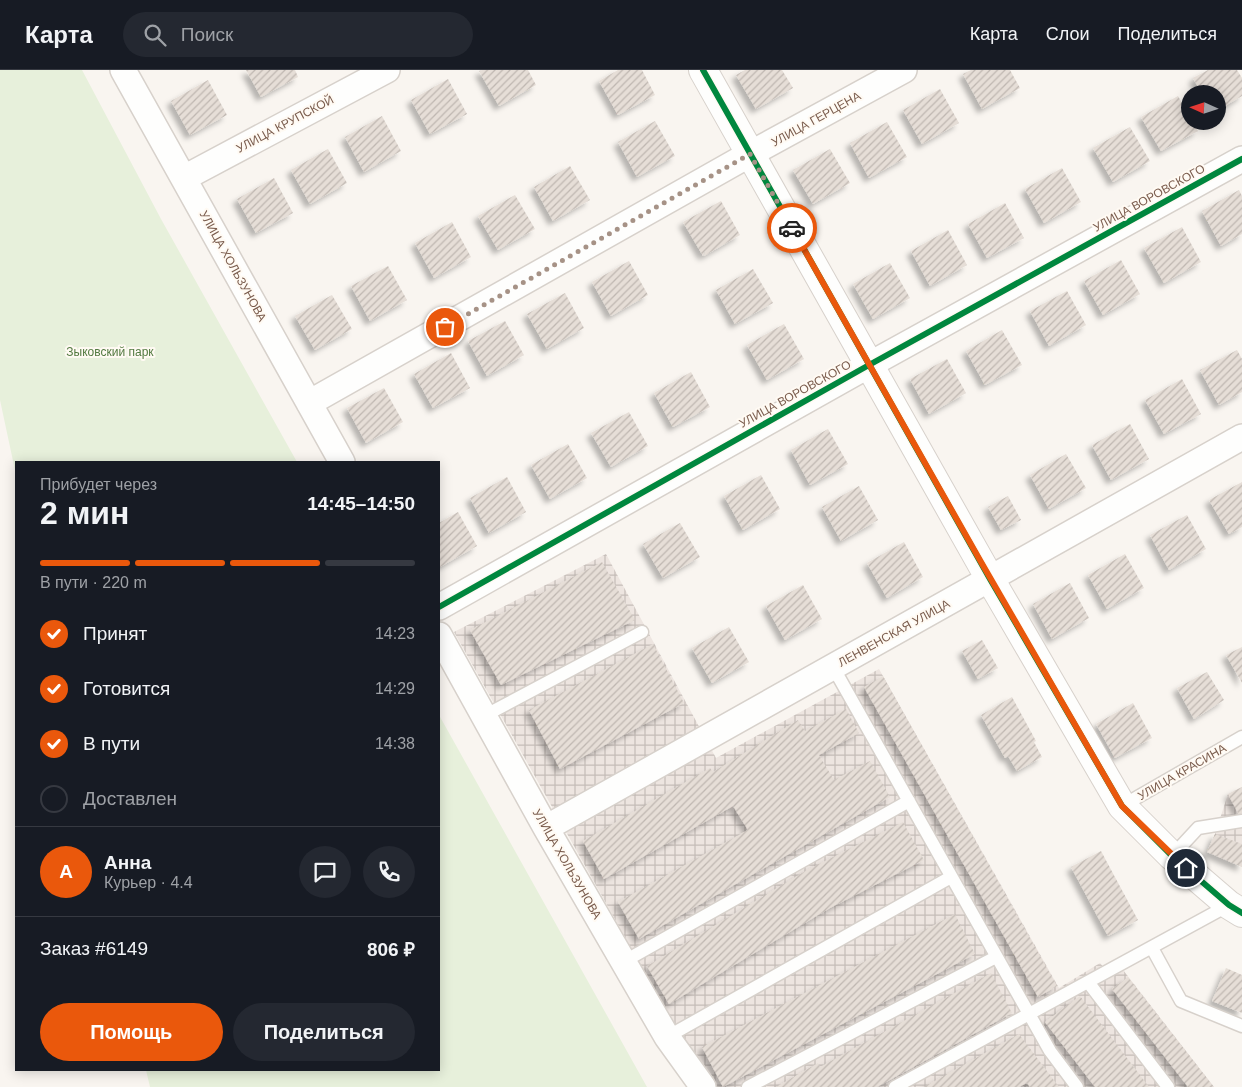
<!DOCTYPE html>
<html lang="ru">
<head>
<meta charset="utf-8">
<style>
  :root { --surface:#171b24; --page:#242831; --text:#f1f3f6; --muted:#9ea1a6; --line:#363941; --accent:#ea580c }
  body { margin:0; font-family:Arial,sans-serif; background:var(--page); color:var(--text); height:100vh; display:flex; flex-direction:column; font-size:19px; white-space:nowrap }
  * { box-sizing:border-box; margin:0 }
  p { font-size:16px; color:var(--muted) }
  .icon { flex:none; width:28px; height:28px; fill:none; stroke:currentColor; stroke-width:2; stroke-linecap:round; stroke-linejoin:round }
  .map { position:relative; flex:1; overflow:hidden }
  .drawer { position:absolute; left:15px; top:391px; width:425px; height:610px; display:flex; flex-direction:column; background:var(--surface); border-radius:0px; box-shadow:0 2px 12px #0003 }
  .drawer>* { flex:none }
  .needle { width:32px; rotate:273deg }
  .fabs { position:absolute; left:1181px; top:15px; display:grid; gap:10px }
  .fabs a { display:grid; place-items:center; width:45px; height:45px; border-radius:50%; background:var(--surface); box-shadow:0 2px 12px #0003; font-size:25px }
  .pin { position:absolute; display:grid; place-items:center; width:42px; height:42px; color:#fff; margin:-21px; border:2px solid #fff; border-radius:50%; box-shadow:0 1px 5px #0007 }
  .courier { position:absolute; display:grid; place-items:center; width:50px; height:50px; margin:-25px; border:4px solid #ea580c; border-radius:50%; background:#fff; color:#222; box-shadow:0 1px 6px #0007 }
  .overview em { font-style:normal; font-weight:800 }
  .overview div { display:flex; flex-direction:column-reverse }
  .overview { display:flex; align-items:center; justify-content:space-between; height:85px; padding:0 25px }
  h1 { font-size:32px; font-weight:800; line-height:38px }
  .bar { display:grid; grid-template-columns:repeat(4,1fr); gap:8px 5px; align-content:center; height:60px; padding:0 25px }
  .bar i { height:6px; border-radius:4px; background:var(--line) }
  .bar .on { background:var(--accent) }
  .bar p { grid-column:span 4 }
  .line { display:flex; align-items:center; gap:12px; padding:0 25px; border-top:1px solid var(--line) }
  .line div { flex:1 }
  .round { display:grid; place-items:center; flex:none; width:52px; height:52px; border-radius:26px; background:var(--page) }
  ol { padding:0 25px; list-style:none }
  li { display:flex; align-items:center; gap:15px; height:55px }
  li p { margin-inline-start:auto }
  li .icon { padding:5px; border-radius:50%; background:var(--accent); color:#fff; stroke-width:4 }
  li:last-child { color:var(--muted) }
  li i { width:28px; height:28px; border:2px solid var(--line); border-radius:50% }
  .button { display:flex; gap:10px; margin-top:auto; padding:10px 25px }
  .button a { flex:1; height:58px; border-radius:30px; background:var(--accent); color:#fff; font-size:20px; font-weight:800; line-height:58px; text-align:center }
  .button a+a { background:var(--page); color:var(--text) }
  header { display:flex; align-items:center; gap:30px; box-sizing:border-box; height:70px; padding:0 25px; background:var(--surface); border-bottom:1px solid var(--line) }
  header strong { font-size:24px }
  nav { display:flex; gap:28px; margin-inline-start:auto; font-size:18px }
  .search { width:350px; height:45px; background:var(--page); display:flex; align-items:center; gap:12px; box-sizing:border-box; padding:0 18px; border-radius:28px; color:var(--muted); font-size:19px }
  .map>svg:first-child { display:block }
  .industrial { fill:url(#industrial-grid) }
  .green { fill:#e7f0db }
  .building { fill:url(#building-hatch); filter:url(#shadow) }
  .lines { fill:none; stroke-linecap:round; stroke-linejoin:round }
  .service-casing { stroke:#d7d1cb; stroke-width:15 }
  .minor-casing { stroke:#d7d1cb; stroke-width:28 }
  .tertiary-casing { stroke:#d7d1cb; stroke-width:30 }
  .service { stroke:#fefefd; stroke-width:12 }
  .minor { stroke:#fefefd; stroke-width:25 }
  .tertiary { stroke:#fefefd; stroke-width:28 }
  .cycleway-casing { stroke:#fffaf3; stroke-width:9 }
  .cycleway { stroke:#00873e; stroke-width:6 }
  .done { stroke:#a69286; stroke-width:5; stroke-dasharray:0 9 }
  .route { stroke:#ea580c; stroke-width:6 }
  .labels { text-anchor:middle; stroke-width:4; stroke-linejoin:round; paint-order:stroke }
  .street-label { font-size:12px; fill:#7a5c4d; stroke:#fffaf3 }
  .park-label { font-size:12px; fill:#537a41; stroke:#fffaf3 }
</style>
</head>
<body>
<header>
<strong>Карта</strong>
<div class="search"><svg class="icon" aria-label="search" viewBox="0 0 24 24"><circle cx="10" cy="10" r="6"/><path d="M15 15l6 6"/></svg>Поиск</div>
<nav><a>Карта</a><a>Слои</a><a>Поделиться</a></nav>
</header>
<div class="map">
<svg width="1242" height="1017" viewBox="0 0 1242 1017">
  <defs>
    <pattern id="industrial-grid" width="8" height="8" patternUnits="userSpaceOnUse" patternTransform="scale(1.25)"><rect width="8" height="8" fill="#ede5e0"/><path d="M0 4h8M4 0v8" fill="none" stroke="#c5bdb8"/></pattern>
    <pattern id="building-hatch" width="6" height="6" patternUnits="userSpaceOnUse" patternTransform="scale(1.25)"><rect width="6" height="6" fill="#e6ded7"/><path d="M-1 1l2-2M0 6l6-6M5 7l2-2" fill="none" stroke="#bfb7b1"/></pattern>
    <filter id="shadow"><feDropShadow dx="-4.5" dy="4.5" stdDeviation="2.5" flood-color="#0004"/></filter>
  </defs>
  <rect width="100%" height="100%" fill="#f9f5f0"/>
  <!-- industrial -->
  <path class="industrial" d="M606,484L716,688L879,599L1059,918L1100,893L1109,904L1120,896L1214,1017H709L454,562Z
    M1242,717V797L1207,782L1215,764L1228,724Z"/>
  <!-- green -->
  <path class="green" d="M0,0H82L161,149L297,392H16V405L0,330Z
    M439,645L647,1017H150L146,1000H439Z"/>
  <!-- building -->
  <path class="building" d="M246,0H295L298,7L261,27Z
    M482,0H528L536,15L499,36L479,1Z
    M618,0H642L655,25L618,45L599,11Z
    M745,0H782L793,18L756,39L736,5Z
    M971,0H1010L1020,18L982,39L963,4Z
    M1208,0H1237L1242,8V26L1218,40V24H1202L1193,8Z
    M448,9L467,44L430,64L411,30Z
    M208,10L227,45L190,65L171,31Z
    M940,19L959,53L922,74L903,40Z
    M1178,26L1190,47V51H1192L1198,61L1161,81L1141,47Z
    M382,46L401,81L364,102L345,67Z
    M655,51L675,86L637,107L618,72Z
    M887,52L907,87L869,108L850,73Z
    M1130,57L1150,91L1113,112L1093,78Z
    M328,79L347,113L310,134L291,100Z
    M830,79L850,113L813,134L793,100Z
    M570,96L590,130L553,151L534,117Z
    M1062,98L1081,132L1044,153L1025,119Z
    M274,108L293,143L256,163L237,129Z
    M1239,120L1242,126V164L1221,176L1202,141Z
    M515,125L535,159L498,180L478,146Z
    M721,131L740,165L704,186L706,177L703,186L683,152Z
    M1005,133L1024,168L987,188L968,154Z
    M452,152L471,187L434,208L415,173Z
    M1182,157L1201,192L1164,213L1144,178Z
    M948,160L967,195L930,216L911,181Z
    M1121,190L1140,224L1103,245L1084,211Z
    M629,191L648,225L611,246L592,212Z
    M890,193L910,228L873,249L853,214Z
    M388,196L407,230L370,251L351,216Z
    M753,199L773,233L735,254L716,220Z
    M1067,221L1086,255L1049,276L1030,241Z
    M565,223L584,258L547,279L527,244Z
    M332,225L352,259L315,280L295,246Z
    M505,251L524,285L487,306L468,271Z
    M784,254L804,289L767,310L747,275Z
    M1002,260L1022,295L985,315L966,281Z
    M1237,280L1242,289V322L1219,335L1200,300Z
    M451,283L470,318L433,338L414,304Z
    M947,289L966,323L929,344L910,309Z
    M691,302L710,337L673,357L654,323Z
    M1182,309L1201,344L1164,364L1145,330Z
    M384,318L403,352L366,373L347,338Z
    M629,342L648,376L611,397L591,363Z
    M1130,354L1149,389L1111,410L1092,375Z
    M828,359L848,394L810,415L791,380Z
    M568,374L587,408L550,429L531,395Z
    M1066,384L1086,418L1049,439L1030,405Z
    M761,405L780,439L743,460L724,426Z
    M507,407L526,442L489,463L470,428Z
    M1242,412V457L1229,464L1209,430Z
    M859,416L878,450L841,471L822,437Z
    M1008,426L1021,450L1001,460L988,437Z
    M458,442L477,476L440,497L439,495V453Z
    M1187,445L1206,479L1169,500L1150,465Z
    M680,453L700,487L663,508L643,474Z
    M904,472L923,507L887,528L867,493Z
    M1125,484L1144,518L1107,539L1088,505Z
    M602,492L635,550L501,615L470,560Z
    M1070,513L1089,548L1052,569L1033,534Z
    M803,515L822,549L785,570L766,536Z
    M729,557L749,592L712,613L692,578Z
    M982,570L998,598L978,609L962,581Z
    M653,574L684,633L560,699L529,640Z
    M1242,577V613L1226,585Z
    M1207,602L1224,630L1194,649L1177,618Z
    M883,606L1057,916L1038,927L864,617Z
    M1012,627L1036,671L1034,672L1042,687L1017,701L1008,686L1005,688L981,645Z
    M1133,633L1152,668L1115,688L1096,654Z
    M846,639L859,663L819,685L834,710L870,691L890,727L639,869L618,832L748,760L733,736L604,809L583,771L710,698L713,702L798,650L805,661Z
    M1242,717V743L1239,745L1228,724Z
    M903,752L924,790L830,838L669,934L647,896L807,800Z
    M1215,764L1242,774V797L1207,782Z
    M1101,781L1138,850L1108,866L1071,797Z
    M955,844L975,884L723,1017L702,977Z
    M1226,898L1242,905V943L1212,931Z
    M991,903L1012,943L877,1017H776L818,993L820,997Z
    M1128,907L1214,1017H1188L1112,919Z
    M1080,926L1149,1017H1095L1045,952Z
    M1019,964L1059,1017H1030L1027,1013L1019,1017H924Z"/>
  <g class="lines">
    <defs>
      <path id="service" d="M833,597L1050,981L1077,1017
        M484,646L642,562
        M1122,736L1242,667
        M1172,786L1198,758L1242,751
        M1152,878L1181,931L1242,956
        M623,892L909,731
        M1088,912L1168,1017
        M667,967L951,807
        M748,1017L996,887
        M895,1017L1229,835"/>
      <path id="minor" d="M123,0L342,392
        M184,108L387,0
        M309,333L750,84L904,0
        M439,537L869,295L1242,89
        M439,565L546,758L667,967L703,1017
        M546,758L1242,367"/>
      <path id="tertiary" d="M703,0L990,509L1122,736L1172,786L1229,835L1242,843"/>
    </defs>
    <!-- service casing -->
    <use href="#service" class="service-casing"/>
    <!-- minor casing -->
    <use href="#minor" class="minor-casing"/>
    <!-- tertiary casing -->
    <use href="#tertiary" class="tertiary-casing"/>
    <!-- service -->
    <use href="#service" class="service"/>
    <!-- minor -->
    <use href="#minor" class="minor"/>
    <!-- tertiary -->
    <use href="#tertiary" class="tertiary"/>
    <defs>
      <path id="cycleway" d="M703,0L990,509L1122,736L1172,786L1229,835L1242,843
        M439,537L869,295L1242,89"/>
    </defs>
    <!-- cycleway casing -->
    <use href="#cycleway" class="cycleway-casing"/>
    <!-- cycleway -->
    <use href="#cycleway" class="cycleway"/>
  </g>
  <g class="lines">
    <!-- done -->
    <path class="done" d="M445,257L750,84L792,158"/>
    <!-- route -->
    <path class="route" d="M792,158L981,492L1122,736L1186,798"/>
  </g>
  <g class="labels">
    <!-- street labels -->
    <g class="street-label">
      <text transform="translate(816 49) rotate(-29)" y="4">УЛИЦА ГЕРЦЕНА</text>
      <text transform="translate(285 54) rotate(-28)" y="4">УЛИЦА КРУПСКОЙ</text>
      <text transform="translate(1149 128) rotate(-29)" y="4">УЛИЦА ВОРОВСКОГО</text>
      <text transform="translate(233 196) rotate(61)" y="4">УЛИЦА ХОЛЬЗУНОВА</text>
      <text transform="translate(795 324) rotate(-29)" y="4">УЛИЦА ВОРОВСКОГО</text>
      <text transform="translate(894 563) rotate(-29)" y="4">ЛЕНВЕНСКАЯ УЛИЦА</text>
      <text transform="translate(1182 702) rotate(-30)" y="4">УЛИЦА КРАСИНА</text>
      <text transform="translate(567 794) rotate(60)" y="4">УЛИЦА ХОЛЬЗУНОВА</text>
    </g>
    <!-- park labels -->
    <g class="park-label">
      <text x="110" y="286">Зыковский парк</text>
    </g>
  </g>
</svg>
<div class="fabs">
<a><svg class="needle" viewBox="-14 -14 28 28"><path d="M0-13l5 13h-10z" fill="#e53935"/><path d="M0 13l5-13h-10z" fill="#9ea1a6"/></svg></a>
</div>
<div class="pin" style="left:445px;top:257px;background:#ea580c"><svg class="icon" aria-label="bag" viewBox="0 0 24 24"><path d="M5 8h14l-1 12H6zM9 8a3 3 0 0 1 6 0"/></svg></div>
<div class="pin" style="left:1186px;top:798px;background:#1f2937"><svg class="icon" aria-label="home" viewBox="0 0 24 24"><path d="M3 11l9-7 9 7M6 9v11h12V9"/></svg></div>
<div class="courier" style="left:792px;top:158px"><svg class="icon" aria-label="car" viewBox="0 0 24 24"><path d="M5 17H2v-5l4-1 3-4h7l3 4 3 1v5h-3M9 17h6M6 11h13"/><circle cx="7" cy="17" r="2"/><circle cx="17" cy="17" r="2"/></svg></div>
<section class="drawer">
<div class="overview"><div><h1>2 мин</h1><p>Прибудет через</p></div><em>14:45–14:50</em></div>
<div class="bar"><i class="on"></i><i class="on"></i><i class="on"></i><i></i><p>В пути · 220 m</p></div>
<ol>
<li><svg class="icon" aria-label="check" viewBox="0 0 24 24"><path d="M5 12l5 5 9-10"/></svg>Принят<p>14:23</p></li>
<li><svg class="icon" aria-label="check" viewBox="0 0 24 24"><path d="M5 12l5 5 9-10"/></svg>Готовится<p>14:29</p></li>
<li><svg class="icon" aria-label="check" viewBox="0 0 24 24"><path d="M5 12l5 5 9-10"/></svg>В пути<p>14:38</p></li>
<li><i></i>Доставлен</li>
</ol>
<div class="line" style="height:90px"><b class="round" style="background:var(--accent);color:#fff">А</b><div><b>Анна</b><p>Курьер · 4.4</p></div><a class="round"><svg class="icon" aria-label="chat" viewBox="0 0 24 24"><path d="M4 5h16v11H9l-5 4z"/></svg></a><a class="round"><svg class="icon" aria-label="phone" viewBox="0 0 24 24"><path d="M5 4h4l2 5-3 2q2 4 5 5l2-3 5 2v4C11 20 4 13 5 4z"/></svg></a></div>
<div class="line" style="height:65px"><div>Заказ #6149</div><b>806 ₽</b></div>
<div class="button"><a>Помощь</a><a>Поделиться</a></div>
</section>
</div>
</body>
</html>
